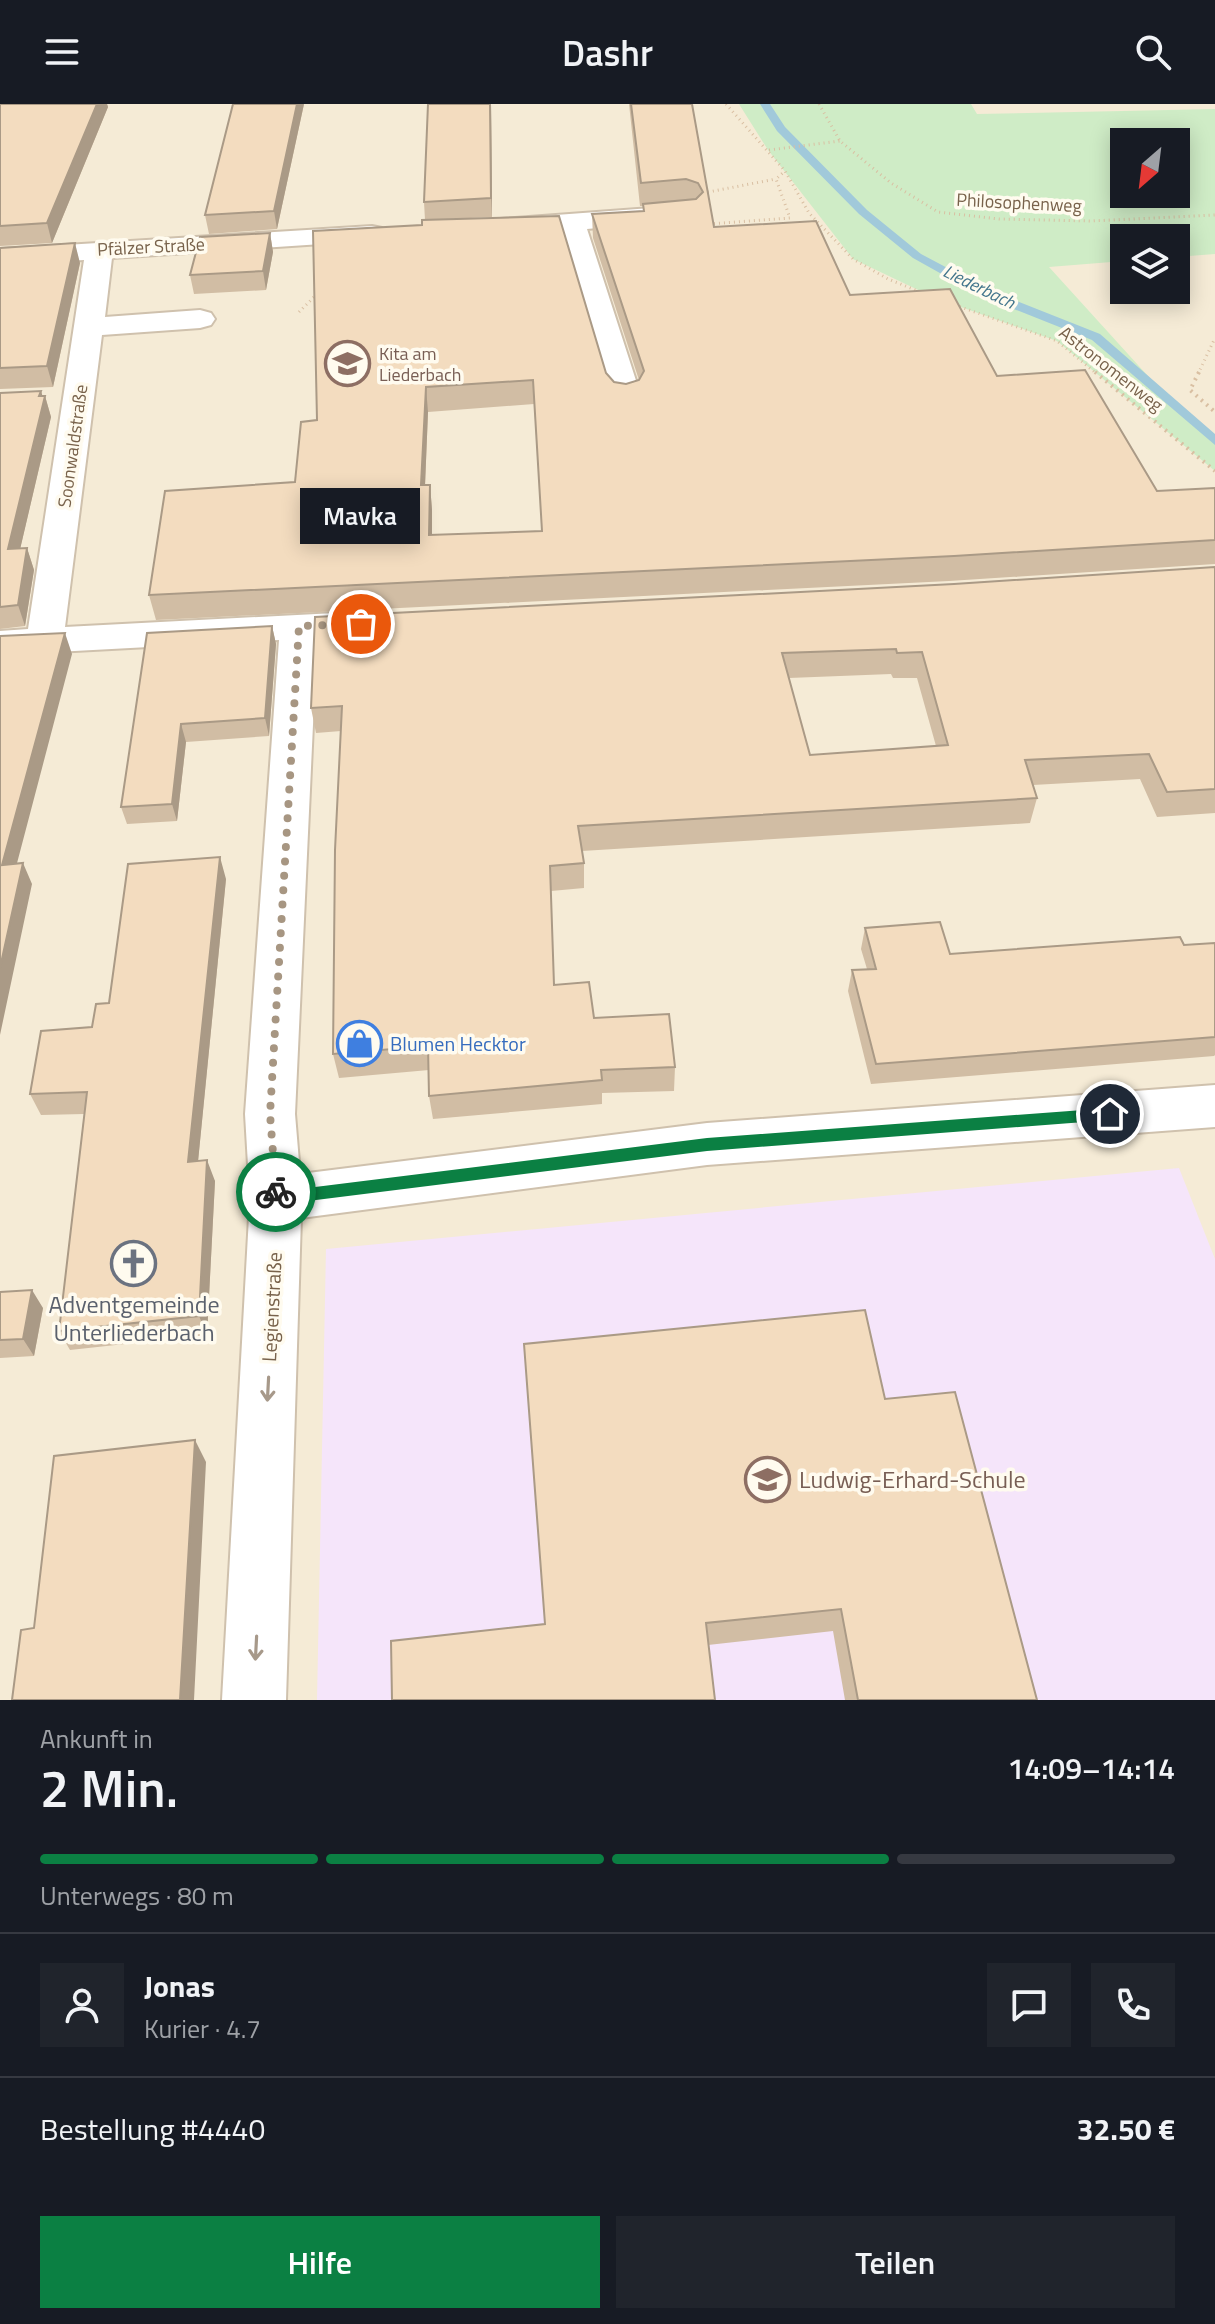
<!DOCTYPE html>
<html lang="de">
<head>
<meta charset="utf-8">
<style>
  :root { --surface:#171b24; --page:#20242c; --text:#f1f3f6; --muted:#9ea1a6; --line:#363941; --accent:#0b8043 }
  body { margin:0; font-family:"Titillium Web",sans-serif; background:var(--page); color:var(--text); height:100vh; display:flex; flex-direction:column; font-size:30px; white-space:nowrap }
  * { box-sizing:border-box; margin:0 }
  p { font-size:26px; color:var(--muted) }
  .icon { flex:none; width:44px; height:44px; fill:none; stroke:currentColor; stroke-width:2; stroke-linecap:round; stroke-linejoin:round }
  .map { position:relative; height:1596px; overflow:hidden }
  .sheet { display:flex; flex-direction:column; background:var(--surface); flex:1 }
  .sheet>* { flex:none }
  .needle { width:52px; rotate:208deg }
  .fabs { position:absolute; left:1110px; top:24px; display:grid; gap:16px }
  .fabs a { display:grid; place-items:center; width:80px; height:80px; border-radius:0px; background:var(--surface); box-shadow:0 4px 20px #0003; font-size:40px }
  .pin { position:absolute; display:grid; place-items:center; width:68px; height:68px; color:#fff; margin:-34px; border:4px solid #fff; border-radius:50%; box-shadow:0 2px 8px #0007 }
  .courier { position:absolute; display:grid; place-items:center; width:80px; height:80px; margin:-40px; border:6px solid #0b8043; border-radius:50%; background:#fff; color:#222; box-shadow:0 2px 10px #0007 }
  .bubble { position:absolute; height:56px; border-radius:0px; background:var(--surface); box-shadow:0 4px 20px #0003; font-size:26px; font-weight:600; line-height:56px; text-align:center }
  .overview em { font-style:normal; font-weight:600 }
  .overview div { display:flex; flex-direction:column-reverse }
  .overview { display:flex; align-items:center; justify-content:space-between; height:136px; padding:0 40px }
  h1 { font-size:52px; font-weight:600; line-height:60px }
  .bar { display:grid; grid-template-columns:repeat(4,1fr); gap:12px 8px; align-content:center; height:96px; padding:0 40px }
  .bar i { height:10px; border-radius:6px; background:var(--line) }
  .bar .current { background:var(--accent) }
  .bar p { grid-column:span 4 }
  .line { display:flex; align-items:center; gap:20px; padding:0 40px; border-top:2px solid var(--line) }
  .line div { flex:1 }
  .round { display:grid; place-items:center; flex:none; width:84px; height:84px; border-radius:0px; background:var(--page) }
  .cta { display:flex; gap:16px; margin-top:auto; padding:16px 40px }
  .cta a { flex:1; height:92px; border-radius:0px; background:var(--accent); color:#fff; font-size:32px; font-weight:600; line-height:92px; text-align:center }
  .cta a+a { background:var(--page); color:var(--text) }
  header { display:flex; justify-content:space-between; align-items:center; height:104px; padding:0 40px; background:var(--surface); font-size:36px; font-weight:600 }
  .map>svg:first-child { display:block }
  .residential { fill:#f5ebd6; fill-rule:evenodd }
  .education { fill:#f5e5fa }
  .green { fill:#cfecc6; fill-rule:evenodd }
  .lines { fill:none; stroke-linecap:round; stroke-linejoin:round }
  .stream { fill:#a1c9da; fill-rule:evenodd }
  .minor-casing { stroke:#cfc1ad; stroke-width:4 }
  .path-far1 { stroke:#d9bfa2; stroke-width:3; stroke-dasharray:1 4; stroke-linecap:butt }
  .path { stroke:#d9bfa2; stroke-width:4; stroke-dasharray:2 5; stroke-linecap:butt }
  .minor { fill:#fff; fill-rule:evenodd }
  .wall { fill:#d1bda4; fill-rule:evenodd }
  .shaded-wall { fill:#aa9a86 }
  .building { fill:#f3dcbf; stroke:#aa9a86; stroke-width:2; fill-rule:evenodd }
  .oneway { stroke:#a7998a }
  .route { fill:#0b8043 }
  .done { stroke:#a79682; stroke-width:8; stroke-dasharray:0 14.4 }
  .labels { text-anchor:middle; stroke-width:7; stroke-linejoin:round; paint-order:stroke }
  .far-street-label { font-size:18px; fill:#78624b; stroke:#fffbef }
  .far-water-label { font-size:18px; font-style:italic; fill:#43758c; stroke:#fffbef }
  .far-education-label { font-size:18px; fill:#785e54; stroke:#fffbef; text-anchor:start }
  .shop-label { font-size:20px; fill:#366cbe; stroke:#fffbef; text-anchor:start }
  .street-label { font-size:20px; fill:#78624b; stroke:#fffbef }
  .near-worship-label { font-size:24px; fill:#5b616d; stroke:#fffbef }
  .near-education-label { font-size:24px; fill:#785e54; stroke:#fffbef; text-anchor:start }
</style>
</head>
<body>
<header><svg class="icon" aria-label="menu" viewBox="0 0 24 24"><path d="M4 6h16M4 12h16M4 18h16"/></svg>Dashr<svg class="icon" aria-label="search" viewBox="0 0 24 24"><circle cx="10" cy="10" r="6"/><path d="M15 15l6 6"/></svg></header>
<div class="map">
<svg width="1215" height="1596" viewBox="0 0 1215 1596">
  <rect width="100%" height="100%" fill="#fdf8e8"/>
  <!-- residential -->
  <path class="residential" d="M0,0H1215V1596H0ZM1124,38H1176V90H1124ZM1124,134H1176V186H1124Z"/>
  <!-- education -->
  <path class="education" d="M1179,1064L1215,1155V1596H317L326,1145Z"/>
  <!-- green -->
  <path class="green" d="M739,0H971L977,10L1215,5V150L1176,153V134H1124V157L1049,163L1177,304L1215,335V367L1057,237L933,193L853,155L768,46ZM1124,38H1176V90H1124Z"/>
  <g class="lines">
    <!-- stream -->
    <path class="stream" d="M760,0H770L785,23L867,106L921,150L989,186L1100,230L1215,330V341L1092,236L981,192L913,154L859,110L777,27Z"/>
    <defs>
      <path id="minor" d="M651,104L661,106L665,112L661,118L587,125L641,292L636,299L625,301L614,299L609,292L560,127L500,131L490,129L486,123L490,117L500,115Z
        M372,122L382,124L386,130L382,136L112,154L105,213L200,206L211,209L215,215L211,221L200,224L102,231L65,523L374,507L387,511L393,519L387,527L317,534L295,1010L300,1070L707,1019L1215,981V1023L707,1061L301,1114L286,1596H222L250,1095L245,1010L279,536L0,551V527L28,525L84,156L0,161V145Z"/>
    </defs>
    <!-- minor casing -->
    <use href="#minor" class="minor-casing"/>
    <!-- path-far1 -->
    <path class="path-far1" d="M726,0L785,67L809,109L853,155L888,175L923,189
      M819,0L840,37L891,79L938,108L999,115L1091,117L1215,111
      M769,46L840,37
      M703,89L776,75
      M709,120L790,114L776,75L785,67
      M955,201L1057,237L1097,270
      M299,208L318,189
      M1198,270L1215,234"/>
    <!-- path -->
    <path class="path" d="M1095,268L1215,367
      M1199,268L1190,286L1215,308"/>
    <!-- minor -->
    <use href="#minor" class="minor"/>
  </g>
  <!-- wall -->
  <path class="wall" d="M0,0H107L108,3L52,139L0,142Z
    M304,0L277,125L209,130L205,111Z
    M491,0L492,113L448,115L606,269L614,278L626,280L639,276L593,134L592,110L643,107V102H640L629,0H692L714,123L850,191L997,272L1157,387L1215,384V460L949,477L156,516L149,491L295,378L317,316L425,116L424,98ZM534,300L542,427L432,431V406L430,381H425L428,308Z
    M270,129L273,148L266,186L194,190L190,171Z
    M0,144L80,159L53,283L0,285Z
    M41,287L42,292H45L51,313L20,445L27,444L34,466L25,522L0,525V289Z
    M1215,463V709L1157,713L1140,675L1033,681L1037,694L1030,719L582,747L584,759V784L551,787L554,881L594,914L675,963L674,987L602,989V1000L433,1015L429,992V966L339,974L333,950L341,627L316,629L311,604L954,480ZM891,570L893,574H917L936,642L810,651L789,574Z
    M272,522L276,540L269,632L186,638L177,717L127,720L121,703L147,529Z
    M226,775L198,1057L215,1077L207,1231L70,1246L59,1227L84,1010L41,1011L30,990L92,923L109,899Z
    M865,824L950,850L1215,839V951L1214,952L871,980L848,887L852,866L867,865L861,845Z
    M0,1188L43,1204L34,1252L0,1254Z
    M885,1295L1037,1596H845L833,1527L708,1541L545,1520Z"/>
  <!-- shaded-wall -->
  <path class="shaded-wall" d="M97,0H107L108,3L52,139L47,119Z
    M297,0H304L277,125L274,107Z
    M490,0H491L492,113L491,94Z
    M270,129L273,148L266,186L263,167Z
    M75,139L80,159L53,283L47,262Z
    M426,283L428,308L424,406L421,381Z
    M41,287L44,297L45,292L51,313L15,467L8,445Z
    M430,381L432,406V456L429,431Z
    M27,444L34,466L25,522L18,501Z
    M272,522L276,540L269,632L265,614Z
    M65,529L72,550L11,782L2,761Z
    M181,620L186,638L177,717L172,700Z
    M220,753L226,775L196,1078L188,1058Z
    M23,759L32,780L0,931V864Z
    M207,1056L215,1077L207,1231L199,1212Z
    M32,1186L43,1204L34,1252L23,1235Z
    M195,1336L206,1358L194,1596H180Z"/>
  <!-- building -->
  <path class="building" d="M0,0H97L47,119L0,122Z
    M233,0H297L274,107L205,111Z
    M428,0H490L491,94L424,98Z
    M631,0H692L714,123L816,117L850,191L950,185L997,272L1085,266L1157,387L1215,384V436L954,452L149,491L165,387L295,378L301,318L317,316L313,127L422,121V116L559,112L606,269L614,278L626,280L639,276L644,267L592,110L644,107L643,100L696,95L703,88L698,79L686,75L641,79ZM533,276L542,427L429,431L430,381H421L426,283Z
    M270,129L263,167L190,171L200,133Z
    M75,139L47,262L0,264V144Z
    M41,287L39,292H45L8,445L27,444L18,501L0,503V289Z
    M1215,463V685L1167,688L1149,650L1025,656L1037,694L578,722L584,759L550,762L554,881L589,878L594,914L669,910L675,963L601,966L602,976L429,992L428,942L333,950L335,746L342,602L311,604L315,513L954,480ZM896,545L897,549L922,548L948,641L810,651L782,549Z
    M272,522L265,614L181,620L172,700L121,703L147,529Z
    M65,529L2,761L23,759L0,864V532Z
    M220,753L188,1058L207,1056L199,1212L59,1227L87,988L30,990L41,927L92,923L96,900L109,899L128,760Z
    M940,818L950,850L1180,833L1184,841L1215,839V933L876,960L852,866L876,865L865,824Z
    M32,1186L23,1235L0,1236V1188Z
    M865,1206L885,1295L955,1288L1037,1596H858L841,1505L706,1519L715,1596H392L391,1537L545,1520L524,1240Z
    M195,1336L180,1596H12L21,1526L34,1524L54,1352Z"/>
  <!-- one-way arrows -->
  <defs><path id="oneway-shaft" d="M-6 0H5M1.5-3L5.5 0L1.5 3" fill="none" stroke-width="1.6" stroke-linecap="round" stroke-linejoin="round" transform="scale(2)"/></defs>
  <g class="oneway">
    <use href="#oneway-shaft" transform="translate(268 1285) rotate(93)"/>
    <use href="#oneway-shaft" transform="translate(256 1544) rotate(93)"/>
  </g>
  <!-- route -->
  <path class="route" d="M1110,1004L1117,1010L1110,1016L707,1047L276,1101L269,1095L271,1083L276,1082L283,1087L707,1034Z"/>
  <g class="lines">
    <!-- done -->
    <path class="done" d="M276,1088L270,1010L299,522L361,520"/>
  </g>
  <!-- icons -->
  <defs>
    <symbol id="school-ring" viewBox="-11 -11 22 22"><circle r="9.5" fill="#fffbef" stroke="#8d6e63" stroke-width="1.5"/><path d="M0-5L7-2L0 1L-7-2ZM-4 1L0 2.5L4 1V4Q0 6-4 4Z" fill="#8d6e63"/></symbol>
    <symbol id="shop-ring" viewBox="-11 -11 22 22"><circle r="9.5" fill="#fffbef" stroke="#3f7fe0" stroke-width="1.5"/><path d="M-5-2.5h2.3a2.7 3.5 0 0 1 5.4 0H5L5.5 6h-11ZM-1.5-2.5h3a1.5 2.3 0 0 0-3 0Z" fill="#3f7fe0"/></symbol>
    <symbol id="church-ring" viewBox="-11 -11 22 22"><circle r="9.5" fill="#fffbef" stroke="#6b7280" stroke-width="1.5"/><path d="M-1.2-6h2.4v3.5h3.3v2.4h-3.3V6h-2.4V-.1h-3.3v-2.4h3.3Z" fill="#6b7280"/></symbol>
  </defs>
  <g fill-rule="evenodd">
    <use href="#school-ring" x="322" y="234" width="51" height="51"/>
    <use href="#shop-ring" x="334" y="914" width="51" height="51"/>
    <use href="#church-ring" x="108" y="1134" width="51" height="51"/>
    <use href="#school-ring" x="742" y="1350" width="51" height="51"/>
  </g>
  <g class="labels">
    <!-- far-street labels -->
    <g class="far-street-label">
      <text transform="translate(1019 99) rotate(3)" y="6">Philosophenweg</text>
      <text transform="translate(151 143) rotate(-3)" y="6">Pfälzer Straße</text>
      <text transform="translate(1111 265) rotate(38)" y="6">Astronomenweg</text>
      <text transform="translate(73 342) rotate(-82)" y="6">Soonwaldstraße</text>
    </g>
    <!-- far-water labels -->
    <g class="far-water-label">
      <text transform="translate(979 183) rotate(26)" y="6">Liederbach</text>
    </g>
    <!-- far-education labels -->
    <g class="far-education-label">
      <text x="379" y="256">Kita am<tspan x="379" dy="21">Liederbach</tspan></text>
    </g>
    <!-- shop labels -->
    <g class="shop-label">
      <text x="390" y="947">Blumen Hecktor</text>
    </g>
    <!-- street labels -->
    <g class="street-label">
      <text transform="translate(272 1203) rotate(-87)" y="7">Legienstraße</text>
    </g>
    <!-- near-worship labels -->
    <g class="near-worship-label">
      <text x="134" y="1209">Adventgemeinde<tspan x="134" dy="28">Unterliederbach</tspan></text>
    </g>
    <!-- near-education labels -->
    <g class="near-education-label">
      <text x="799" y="1384">Ludwig-Erhard-Schule</text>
    </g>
  </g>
</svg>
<div class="fabs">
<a><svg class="needle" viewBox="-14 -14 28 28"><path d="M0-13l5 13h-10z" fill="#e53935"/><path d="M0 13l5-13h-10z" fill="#9ea1a6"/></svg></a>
<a><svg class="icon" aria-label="layers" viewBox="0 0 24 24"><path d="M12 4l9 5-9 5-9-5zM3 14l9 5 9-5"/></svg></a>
</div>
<div class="pin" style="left:361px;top:520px;background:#ea580c"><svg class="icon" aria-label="bag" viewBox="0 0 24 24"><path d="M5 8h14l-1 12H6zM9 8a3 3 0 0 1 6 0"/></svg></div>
<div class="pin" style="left:1110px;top:1010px;background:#1f2937"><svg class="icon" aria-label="home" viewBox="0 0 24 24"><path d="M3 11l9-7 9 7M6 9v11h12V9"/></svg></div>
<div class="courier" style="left:276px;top:1088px"><svg class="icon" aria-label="bike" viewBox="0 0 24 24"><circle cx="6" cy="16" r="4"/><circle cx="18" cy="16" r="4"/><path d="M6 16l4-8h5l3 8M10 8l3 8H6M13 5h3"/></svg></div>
<div class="bubble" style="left:300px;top:384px;width:120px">Mavka</div>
</div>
<section class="sheet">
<div class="overview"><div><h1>2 Min.</h1><p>Ankunft in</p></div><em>14:09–14:14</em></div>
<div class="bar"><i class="current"></i><i class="current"></i><i class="current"></i><i></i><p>Unterwegs · 80 m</p></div>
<div class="line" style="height:144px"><a class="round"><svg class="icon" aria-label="person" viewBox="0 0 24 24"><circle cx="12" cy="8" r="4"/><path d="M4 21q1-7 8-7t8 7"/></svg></a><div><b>Jonas</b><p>Kurier · 4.7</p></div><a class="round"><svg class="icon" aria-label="chat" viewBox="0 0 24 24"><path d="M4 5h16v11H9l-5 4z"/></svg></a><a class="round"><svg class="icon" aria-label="phone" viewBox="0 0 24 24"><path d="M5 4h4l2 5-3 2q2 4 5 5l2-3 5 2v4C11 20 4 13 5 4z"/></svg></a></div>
<div class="line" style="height:104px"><div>Bestellung #4440</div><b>32.50 €</b></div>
<div class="cta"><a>Hilfe</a><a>Teilen</a></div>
</section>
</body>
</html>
